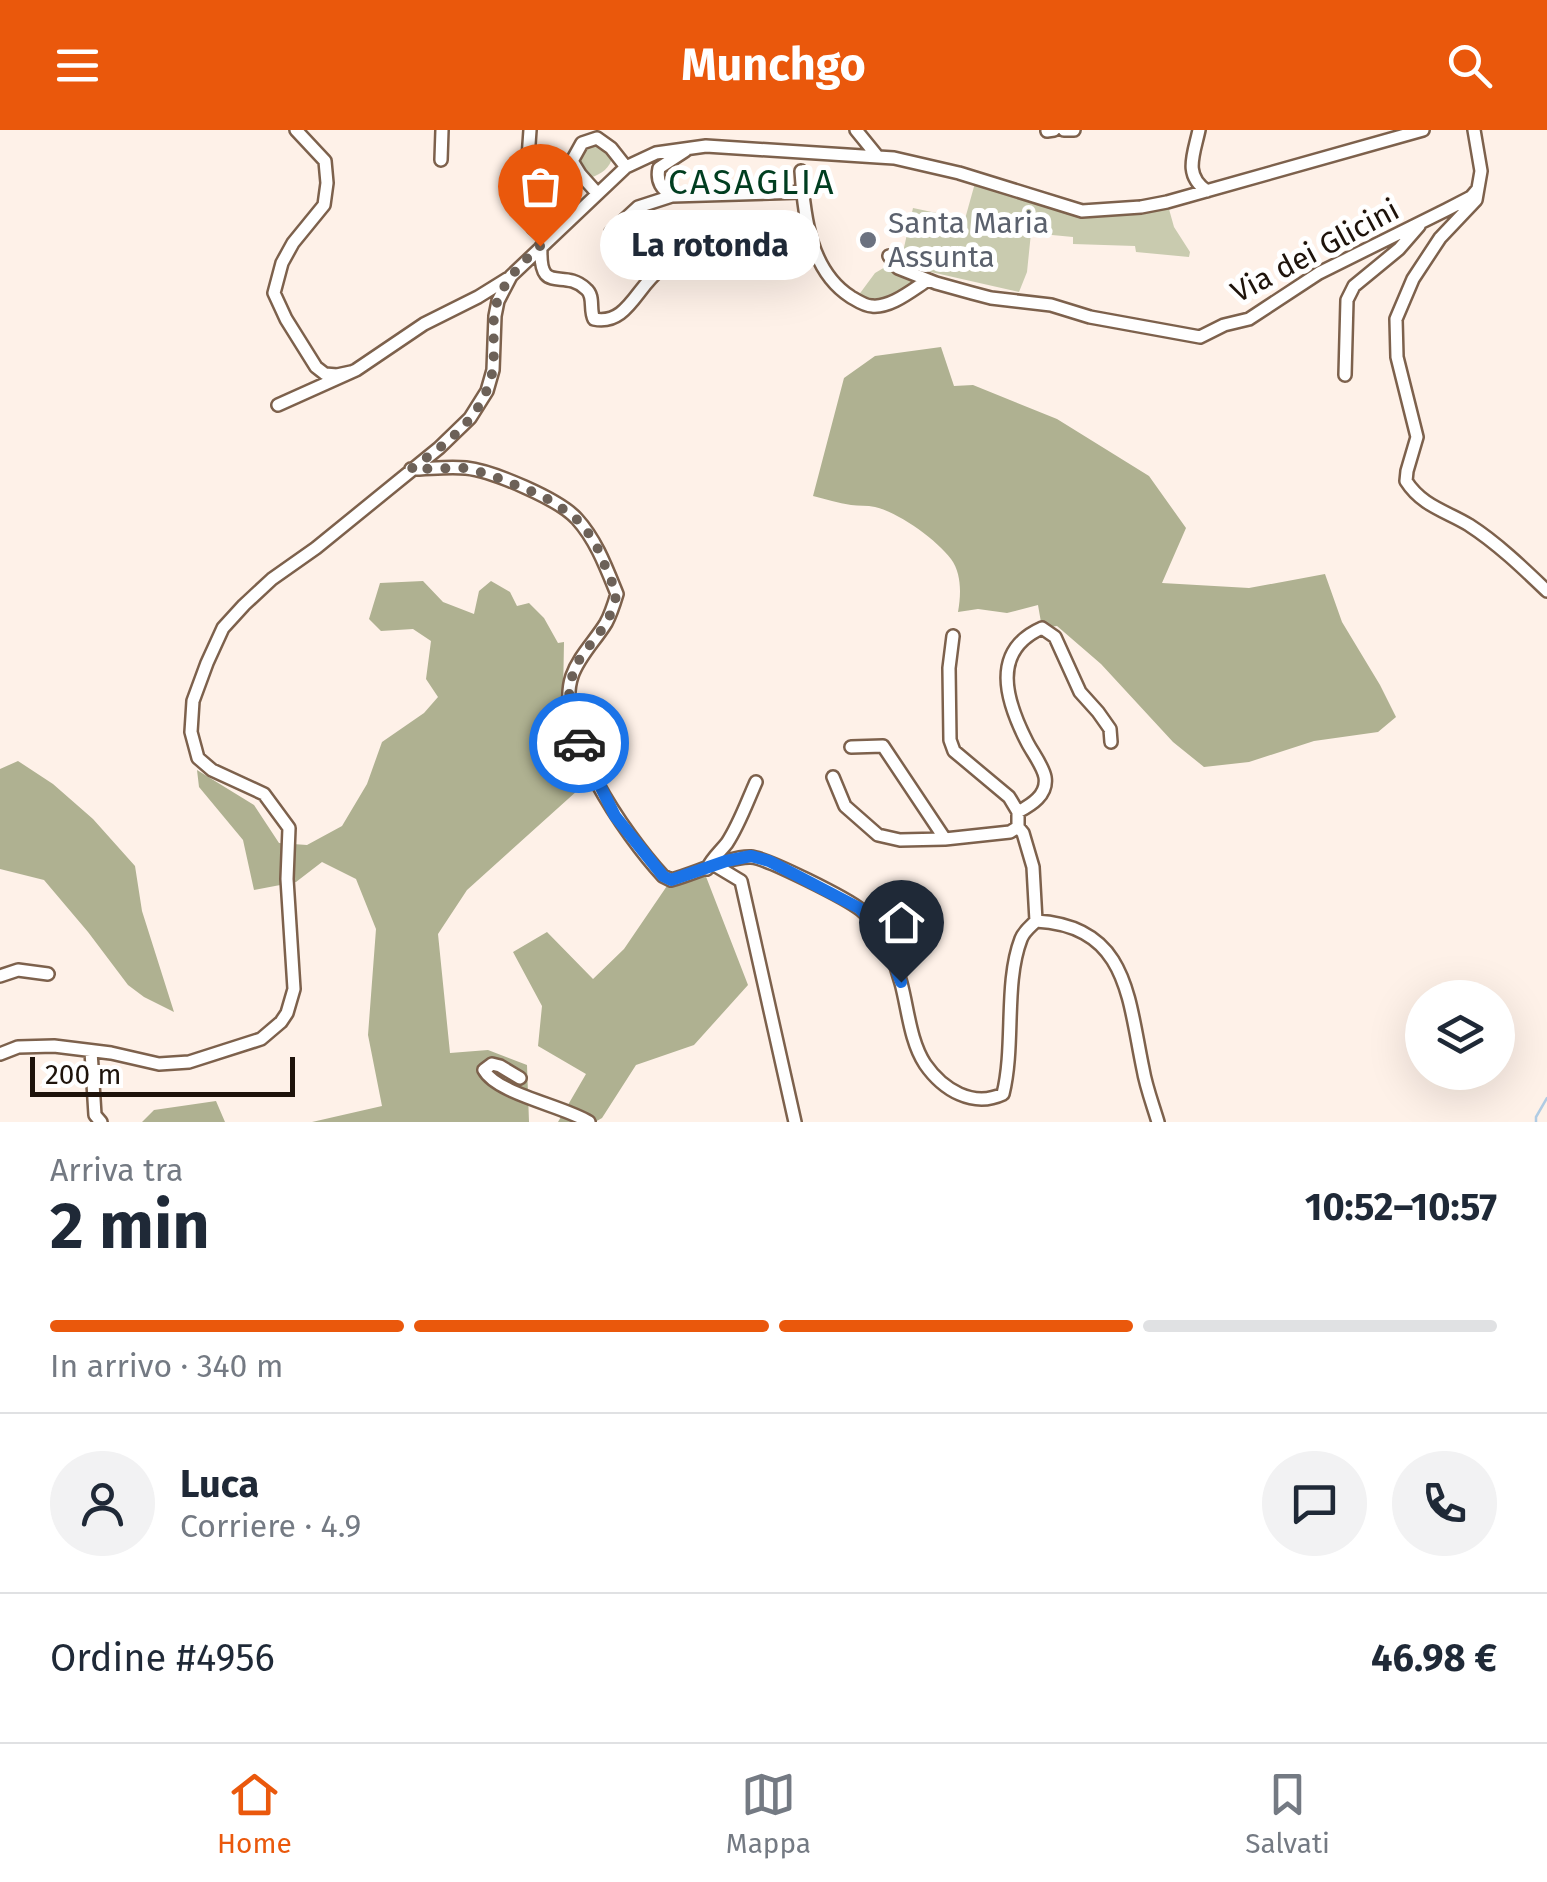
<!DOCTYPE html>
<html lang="it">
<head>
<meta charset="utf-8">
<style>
  :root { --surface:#fff; --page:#f2f2f3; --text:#1f2937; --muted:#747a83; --line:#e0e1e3; --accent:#ea580c }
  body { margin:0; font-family:"Fira Sans",sans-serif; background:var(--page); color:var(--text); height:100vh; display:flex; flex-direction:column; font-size:38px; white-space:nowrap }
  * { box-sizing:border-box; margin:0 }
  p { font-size:32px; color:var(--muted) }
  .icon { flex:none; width:55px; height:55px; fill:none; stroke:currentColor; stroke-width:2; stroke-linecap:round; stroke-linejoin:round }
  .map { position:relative; height:992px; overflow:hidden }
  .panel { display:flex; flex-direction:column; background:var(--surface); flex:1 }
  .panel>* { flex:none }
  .tools { position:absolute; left:1405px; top:850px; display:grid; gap:20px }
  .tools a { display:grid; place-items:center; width:110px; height:110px; border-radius:50%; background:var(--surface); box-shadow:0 10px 40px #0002; font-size:50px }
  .scale { position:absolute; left:30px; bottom:25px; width:265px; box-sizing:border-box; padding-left:10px; border:5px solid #1e130b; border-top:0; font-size:28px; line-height:35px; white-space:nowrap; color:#1e130b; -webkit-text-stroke:8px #fff; paint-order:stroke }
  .pin { position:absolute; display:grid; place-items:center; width:85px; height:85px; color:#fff; margin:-102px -42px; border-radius:50% 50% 50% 0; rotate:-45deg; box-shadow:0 0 10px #0007 }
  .pin .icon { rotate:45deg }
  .courier { position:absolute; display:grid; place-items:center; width:100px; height:100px; margin:-50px; border:8px solid #1a73e8; border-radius:50%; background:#fff; color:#222; box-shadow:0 2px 12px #0007 }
  .bubble { position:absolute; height:70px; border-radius:35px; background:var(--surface); box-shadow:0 10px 40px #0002; font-size:32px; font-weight:700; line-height:70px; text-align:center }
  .summary em { font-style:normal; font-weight:700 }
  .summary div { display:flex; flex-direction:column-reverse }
  .summary { display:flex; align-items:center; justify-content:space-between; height:170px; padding:0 50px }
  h1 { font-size:65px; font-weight:700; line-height:75px }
  .bar { display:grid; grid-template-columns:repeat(4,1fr); gap:15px 10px; align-content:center; height:120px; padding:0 50px }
  .bar i { height:12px; border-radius:8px; background:var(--line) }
  .bar .active { background:var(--accent) }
  .bar p { grid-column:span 4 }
  .line { display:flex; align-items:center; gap:25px; padding:0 50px; border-top:2px solid var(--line) }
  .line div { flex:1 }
  .round { display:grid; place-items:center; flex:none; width:105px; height:105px; border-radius:52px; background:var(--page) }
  header { display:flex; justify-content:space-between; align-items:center; height:130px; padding:0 50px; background:var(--accent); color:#fff; font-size:45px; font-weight:700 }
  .tab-bar { display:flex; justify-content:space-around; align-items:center; height:140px; border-top:2px solid var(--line); background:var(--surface); font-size:28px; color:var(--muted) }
  .tab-bar a { display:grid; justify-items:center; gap:5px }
  .tab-bar .active { color:var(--accent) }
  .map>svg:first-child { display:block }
  .green { fill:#c9cbaf }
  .forest { fill:#afb191 }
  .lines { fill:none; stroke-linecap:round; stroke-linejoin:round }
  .stream { stroke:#b0cbe3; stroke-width:2.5 }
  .minor-casing { stroke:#7d614c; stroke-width:16 }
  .minor { stroke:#fff; stroke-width:11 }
  .done { stroke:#6c6158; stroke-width:10; stroke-dasharray:0 18 }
  .route { stroke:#1a73e8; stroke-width:12 }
  .worship-dot { fill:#6b7280; stroke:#fff; stroke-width:4 }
  .labels { text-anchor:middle; stroke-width:10; stroke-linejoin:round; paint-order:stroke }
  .worship-label { font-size:30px; fill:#5b616d; stroke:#fff; text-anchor:start }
  .street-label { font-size:30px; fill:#1e130b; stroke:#fff }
  .quarter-label { font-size:35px; letter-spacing:2.5px; fill:#003e20; stroke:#fff }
</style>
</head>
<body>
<header><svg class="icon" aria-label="menu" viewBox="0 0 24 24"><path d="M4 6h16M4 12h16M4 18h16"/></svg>Munchgo<svg class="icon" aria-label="search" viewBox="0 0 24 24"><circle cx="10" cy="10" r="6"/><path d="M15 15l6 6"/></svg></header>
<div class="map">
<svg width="1547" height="992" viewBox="0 0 1547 992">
  <rect width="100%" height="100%" fill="#fef1e8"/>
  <!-- green -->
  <path class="green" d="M598,12L613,26C609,39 603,43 590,48L575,30L580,20Z
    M975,53L1082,81L1167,72L1174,97L1190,122L1189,127L1136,122L1135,116L1073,114V107L1031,103L1027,142L1019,162L900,135L913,78L965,89Z
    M892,133L928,150L889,173L855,170L875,143Z"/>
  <!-- forest -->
  <path class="forest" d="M941,217L954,256L973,255L1057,289L1149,346L1186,398L1162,453L1249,458L1325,444L1342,492L1380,555L1396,587L1378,602L1314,611L1249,632L1204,637L1173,612L1101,534L1057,496L1042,498L1038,475L1007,483L978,479L958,482C961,465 962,444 951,429C937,410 898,382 875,377C867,375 859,376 851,375C838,373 826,369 813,366L844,248L875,226Z
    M423,451L443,472L474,484L479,461L491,451L510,462L517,476L529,473L544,488L558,513L564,512L563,566L572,609L588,651L467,760L438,804L450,923L488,920L527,935L529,992H312L382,976L368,905L376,799L356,749L322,732L296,752L254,760L243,710L199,657L197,640L254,675L279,713L307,715L342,696L367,654L382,612L424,583L438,567L426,549L431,511L413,499L381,501L369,489L380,453Z
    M18,631L53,654L93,689L135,736L142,781L174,882L144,867L128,855L88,802L44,750L0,739V639Z
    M705,744L748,855L694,915L636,935L602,988L595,992H558L586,944L538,916L542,876L513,822L547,802L593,849L624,819L671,750Z
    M216,971L225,992H142L154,980Z"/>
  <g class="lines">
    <!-- stream -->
    <path class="stream" d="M1536,992V987L1547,968"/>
    <defs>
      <path id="minor" d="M296,0L325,31L327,53L324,75L293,113L282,133L274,163L286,189L316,237L325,244L337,245L351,242
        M530,0L525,71L527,87L533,98L547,110
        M856,0L878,27
        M1064,0H1074
        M1199,0C1194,24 1183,45 1207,61
        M1474,0L1481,41L1476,70L1440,108L1413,149L1396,189L1397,227L1417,307L1407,341L1406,351C1422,376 1446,381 1469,395C1497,413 1523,438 1547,461
        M1047,1L1054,0
        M441,30L442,0
        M801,41C804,86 810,141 851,167C856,170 865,176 872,176C891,178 912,160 928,150
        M597,63L580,44L572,31L582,13L597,8L611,18L626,37
        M672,66C662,59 656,52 659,38L685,21
        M611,102L638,77L672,66L803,62
        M541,117C539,167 563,137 586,159C595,166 589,180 594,189C627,196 637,156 660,140C690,119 779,124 817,125
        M889,126L898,138L936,153L972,163L991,168L1051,175L1090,187L1200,207L1224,195L1249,189L1319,143L1446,80L1471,67L1477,60
        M1345,245L1347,170L1354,156L1399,119L1419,96
        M278,275L356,240L424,194L478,167L507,149
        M411,339C429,339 448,336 466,338C493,341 559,369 577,389C596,410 606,437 617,464C614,474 611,484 606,493C595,511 579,526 572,546C553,602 626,706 663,746L671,750C694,744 730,726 751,727C767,728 848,769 861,780C867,785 873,791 877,797C888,814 896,834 901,853C908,879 910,911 925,934C943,960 973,978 1003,964C1015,916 1004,853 1021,809C1024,801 1030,797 1036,791C1128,796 1128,868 1143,939C1146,957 1153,975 1158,992
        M953,506L949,538L950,610L954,621L1009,667L1018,682V697L1023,703L1033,737L1036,791
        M851,617L883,616L945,709L1010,702L1018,697
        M833,647L845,676L878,705L900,710L945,709
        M1018,682C1031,675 1048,665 1045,647C1043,636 1032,622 1027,612C1006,571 990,521 1042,498L1055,507L1080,562L1098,582L1110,599L1111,612
        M716,736L741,751L795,992
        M707,739C712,728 720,722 727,713C739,695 747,672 756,652
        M0,846L18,840L48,844
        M91,921L95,985L101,992
        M0,924L18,917L54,916L111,923L159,934L189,932L261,909L281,892L287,883L294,859L287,749L289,698L264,664L212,640L198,628L191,602L193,571L207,533L223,498L244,475L272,449L316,418L439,318L470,288L487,261L493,240L495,186L498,171L511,146L626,37L656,23L706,16L878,27L894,28L959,43L1082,81L1141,77L1167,72L1423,0
        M520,948L500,936L492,934L484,940C497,964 564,976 589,992"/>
    </defs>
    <!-- minor casing -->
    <use href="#minor" class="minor-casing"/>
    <!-- minor -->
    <use href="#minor" class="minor"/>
  </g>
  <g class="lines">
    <!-- done -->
    <path class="done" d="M540,116C520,135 497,157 494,186C492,213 498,237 486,262C472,296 440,318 411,339L464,338L488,344L543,366L574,386L594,410L617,464C614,471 613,480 609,487C602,502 590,514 581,527C564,554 567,584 579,613"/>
    <!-- route -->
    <path class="route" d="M579,613L615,686L663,746L671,750L726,731L751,726L769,731L859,778L875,794L888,817L901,852"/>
  </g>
  <!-- markers -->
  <circle class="worship-dot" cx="868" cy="110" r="10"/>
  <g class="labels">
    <!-- worship labels -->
    <g class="worship-label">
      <text x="888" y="103">Santa Maria<tspan x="888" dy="34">Assunta</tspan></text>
    </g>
    <!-- street labels -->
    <g class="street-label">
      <text transform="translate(1315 121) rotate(-28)" y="10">Via dei Glicini</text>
    </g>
    <!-- quarter labels -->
    <g class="quarter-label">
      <text x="752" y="64">CASAGLIA</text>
    </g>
  </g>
</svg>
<div class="tools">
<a><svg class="icon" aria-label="layers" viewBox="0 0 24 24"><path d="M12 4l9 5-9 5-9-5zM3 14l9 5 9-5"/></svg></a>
</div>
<div class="scale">200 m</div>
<div class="pin" style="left:540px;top:116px;background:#ea580c"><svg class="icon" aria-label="bag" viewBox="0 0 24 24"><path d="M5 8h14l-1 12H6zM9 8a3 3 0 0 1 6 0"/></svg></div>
<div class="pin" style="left:901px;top:852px;background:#1f2937"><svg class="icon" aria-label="home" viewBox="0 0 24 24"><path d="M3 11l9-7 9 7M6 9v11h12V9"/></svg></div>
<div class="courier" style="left:579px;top:613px"><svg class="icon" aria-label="car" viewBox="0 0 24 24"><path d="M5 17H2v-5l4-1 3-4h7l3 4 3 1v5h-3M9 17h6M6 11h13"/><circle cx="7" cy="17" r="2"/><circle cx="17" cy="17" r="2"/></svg></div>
<div class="bubble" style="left:600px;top:80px;width:220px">La rotonda</div>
</div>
<section class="panel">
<div class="summary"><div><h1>2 min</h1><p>Arriva tra</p></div><em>10:52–10:57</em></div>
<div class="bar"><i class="active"></i><i class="active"></i><i class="active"></i><i></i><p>In arrivo · 340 m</p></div>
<div class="line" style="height:180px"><a class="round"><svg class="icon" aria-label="person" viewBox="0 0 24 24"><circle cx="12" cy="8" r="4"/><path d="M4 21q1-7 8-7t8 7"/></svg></a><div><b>Luca</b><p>Corriere · 4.9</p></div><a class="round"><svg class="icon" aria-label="chat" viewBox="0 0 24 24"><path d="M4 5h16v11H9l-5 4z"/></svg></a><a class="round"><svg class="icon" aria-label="phone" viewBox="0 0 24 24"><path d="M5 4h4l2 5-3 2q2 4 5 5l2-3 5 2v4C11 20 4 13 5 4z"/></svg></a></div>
<div class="line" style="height:130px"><div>Ordine #4956</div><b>46.98 €</b></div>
</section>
<nav class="tab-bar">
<a class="active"><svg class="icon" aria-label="home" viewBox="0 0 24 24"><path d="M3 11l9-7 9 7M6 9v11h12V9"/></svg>Home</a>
<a><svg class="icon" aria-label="map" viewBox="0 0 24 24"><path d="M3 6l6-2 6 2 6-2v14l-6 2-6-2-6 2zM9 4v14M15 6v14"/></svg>Mappa</a>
<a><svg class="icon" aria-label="saved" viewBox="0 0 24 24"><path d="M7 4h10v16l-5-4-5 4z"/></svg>Salvati</a>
</nav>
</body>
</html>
